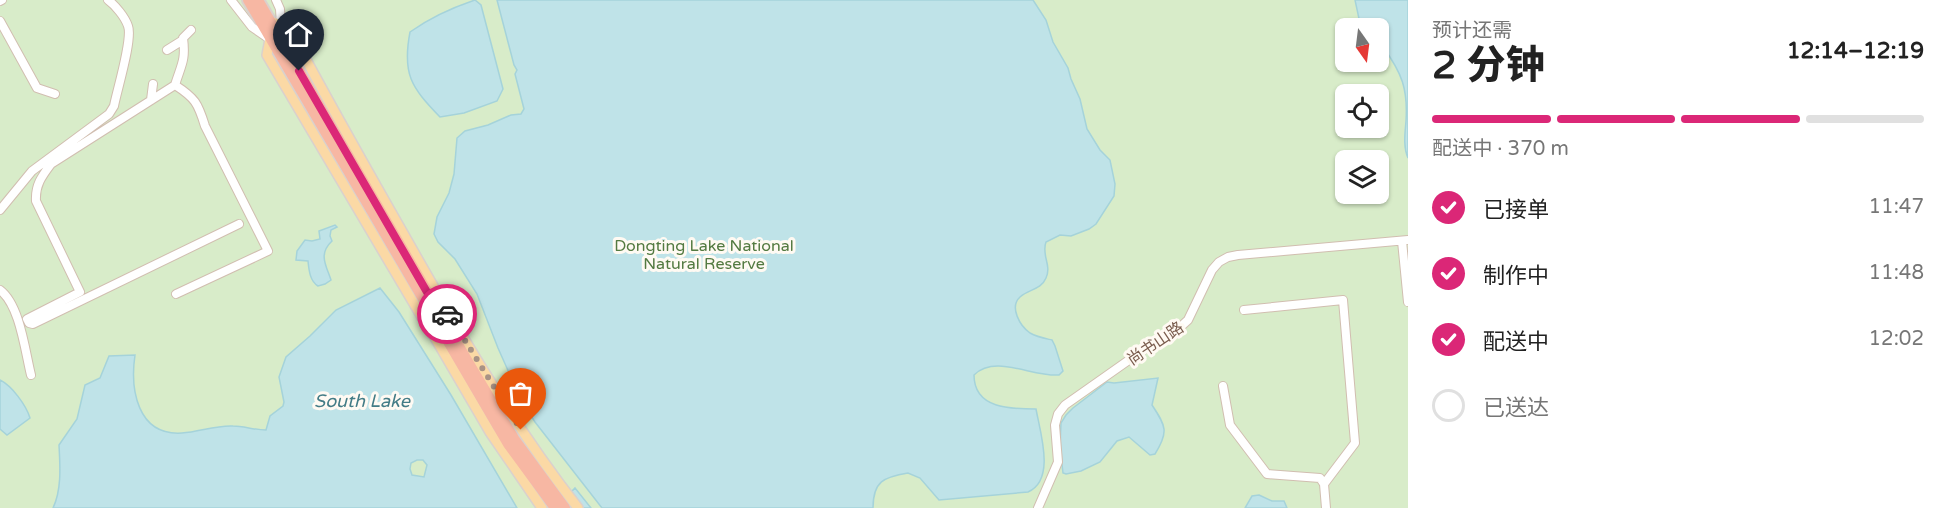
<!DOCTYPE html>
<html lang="zh">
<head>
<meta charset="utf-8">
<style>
  :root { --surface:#fff; --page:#f2f2f2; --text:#222; --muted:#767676; --line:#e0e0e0; --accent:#db2777 }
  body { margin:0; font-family:"Varela Round","Noto Sans SC",sans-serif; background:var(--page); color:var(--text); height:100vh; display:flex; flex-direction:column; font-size:22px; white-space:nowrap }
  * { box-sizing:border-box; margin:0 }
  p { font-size:20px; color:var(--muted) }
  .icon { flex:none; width:33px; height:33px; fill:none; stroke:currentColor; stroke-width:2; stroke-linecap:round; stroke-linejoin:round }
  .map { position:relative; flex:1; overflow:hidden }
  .panel { display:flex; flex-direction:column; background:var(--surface); width:540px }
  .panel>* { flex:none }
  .needle { width:39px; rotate:166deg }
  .tools { position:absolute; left:1335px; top:18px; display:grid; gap:12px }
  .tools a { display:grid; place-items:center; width:54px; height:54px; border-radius:9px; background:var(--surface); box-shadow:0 2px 4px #0004; font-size:30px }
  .pin { position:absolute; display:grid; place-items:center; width:51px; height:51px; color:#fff; margin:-62px -26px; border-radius:50% 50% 50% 0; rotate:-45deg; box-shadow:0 0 6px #0007 }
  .pin .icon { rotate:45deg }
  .courier { position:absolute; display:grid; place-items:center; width:60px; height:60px; margin:-30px; border:4px solid #db2777; border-radius:50%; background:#fff; color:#222; box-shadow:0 2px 8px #0007 }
  .overview em { font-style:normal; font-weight:800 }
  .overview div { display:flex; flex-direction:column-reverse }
  .overview { display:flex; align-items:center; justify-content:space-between; height:102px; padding:0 24px }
  h1 { font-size:39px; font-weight:800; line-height:45px }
  .bar { display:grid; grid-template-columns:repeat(4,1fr); gap:9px 6px; align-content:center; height:72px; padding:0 24px }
  .bar i { height:8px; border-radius:4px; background:var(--line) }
  .bar .on { background:var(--accent) }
  .bar p { grid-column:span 4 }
  ol { padding:0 24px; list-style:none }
  li { display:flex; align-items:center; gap:18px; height:66px }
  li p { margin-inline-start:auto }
  li .icon { padding:6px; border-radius:50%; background:var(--accent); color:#fff; stroke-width:4 }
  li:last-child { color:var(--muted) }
  li i { width:33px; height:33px; border:3px solid var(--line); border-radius:50% }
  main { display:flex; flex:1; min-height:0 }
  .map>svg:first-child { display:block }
  .green { fill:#d8ecc9; fill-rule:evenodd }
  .water { fill:#bfe3e8; stroke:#a5d3da; stroke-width:1.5; fill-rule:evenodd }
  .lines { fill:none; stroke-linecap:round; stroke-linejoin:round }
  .minor-casing { stroke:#d1beb0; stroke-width:10 }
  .major-casing { stroke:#dad1cd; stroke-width:12 }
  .highway-casing { stroke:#dad1cd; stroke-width:14 }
  .minor { stroke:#fff; stroke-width:8 }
  .major { stroke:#fbd9a5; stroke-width:9 }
  .highway { stroke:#f7b7a3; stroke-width:10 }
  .done { stroke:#a89285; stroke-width:6; stroke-dasharray:0 10.8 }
  .route { stroke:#db2777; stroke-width:8 }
  .labels { text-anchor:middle; stroke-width:6; stroke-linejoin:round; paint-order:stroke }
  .park-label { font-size:16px; fill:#537a41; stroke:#fffaf3 }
  .street-label { font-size:16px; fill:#7a5c4d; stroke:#fffaf3 }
  .water-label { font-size:18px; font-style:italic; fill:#437c86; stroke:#fffaf3 }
</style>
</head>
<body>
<main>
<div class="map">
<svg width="1408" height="508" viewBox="0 0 1408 508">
  <rect width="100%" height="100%" fill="#fdf6ec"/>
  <!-- green -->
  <path class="green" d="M0,0H1408V508H0ZM1346,28H1378V62H1346ZM1346,94H1378V128H1346ZM1346,160H1378V194H1346Z"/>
  <!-- water -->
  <path class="water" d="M475,0L481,5L503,89L497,101L464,113L440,117C411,87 402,74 410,32C431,17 451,8 475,0Z
    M497,0H1033L1046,20L1053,42L1068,68L1071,79L1080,99L1087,129L1100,150L1110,160L1115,184L1114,196L1096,224L1089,229L1071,236L1060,235L1046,242C1041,255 1052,265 1046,278C1041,290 1029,289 1020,297C1009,307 1020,326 1030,333C1037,337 1043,338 1052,340L1055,346L1063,371L1059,375C1032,377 995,354 974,375C974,409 1011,409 1036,409C1040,432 1056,480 1028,492L939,500L920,478L908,473C884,477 873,481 873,508H602L535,422L522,402L498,348L477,294L455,259L438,242L434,234L437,217L449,193L454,174L457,138L465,131L488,125L511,115L521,114L524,109L515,74L517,70L514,65Z
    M1355,0H1408V158C1403,147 1405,133 1406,121C1408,89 1402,73 1383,47L1379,45L1378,28H1361Z
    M335,225L337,227L331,230L330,236L332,241C318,254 326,265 331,280L325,284L318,286C310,281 309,271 308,261L296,260L297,251L305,240L312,241L320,239L319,231Z
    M380,288L399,312L451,395L517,508H53C62,489 60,465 59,445L77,419L85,385L100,378L109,356L135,355C130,389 137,436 182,433C199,432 216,425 233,426C244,426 254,430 266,430L270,416L283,406L284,402L279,377L286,357L310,336L336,310ZM417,460H423L427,465L424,477L412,475L410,469L411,463Z
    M1158,378L1152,405C1166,426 1169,432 1155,454L1150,455L1129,437L1117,441L1100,462L1081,471L1066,474L1063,473L1060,447L1061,423L1066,415L1073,408L1107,382L1114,383Z
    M0,380C12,386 26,405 30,418L7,435L0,429Z
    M575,488L591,508H556Z
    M1259,495L1272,501H1284L1287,508H1245L1252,496Z"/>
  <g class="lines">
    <defs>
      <path id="minor" d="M231,0L252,27L268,38
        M276,0L280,9L281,25
        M0,1L2,0
        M0,21L37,88L55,94
        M191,30L183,38C186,61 181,65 175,85L51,164C42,176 35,185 36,201L80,292L27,319L29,323L33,324L239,224
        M167,50L183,40
        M175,85C195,98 198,103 205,126L268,251L176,294
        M151,100L153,84
        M0,210L32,171L109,114L114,106C117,90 133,39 128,26C125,17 115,5 108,0
        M1402,241L1408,302
        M0,290C20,305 25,351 31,375
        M1244,310L1343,300L1355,443L1324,484L1326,508
        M1223,386L1230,425L1267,474L1320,478L1324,484
        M1038,508L1058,462L1055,425L1058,414L1065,405L1146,348L1177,330L1188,320L1212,270L1219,262L1228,257L1238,255L1408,240"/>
      <path id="major" d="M270,21L281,25L295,39C330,105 367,170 404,235C457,329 511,422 578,508
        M270,39L267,55L432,334
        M430,329L490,432L542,508"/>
      <path id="highway" d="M248,0L508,444L555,508
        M258,0L470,365L515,440L565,508"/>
    </defs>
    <!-- minor casing -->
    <use href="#minor" class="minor-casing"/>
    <!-- major casing -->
    <use href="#major" class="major-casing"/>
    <!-- highway casing -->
    <use href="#highway" class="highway-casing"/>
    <!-- minor -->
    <use href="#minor" class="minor"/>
    <!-- major -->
    <use href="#major" class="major"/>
    <!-- highway -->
    <use href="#highway" class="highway"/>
  </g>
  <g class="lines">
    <!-- done -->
    <path class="done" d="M447,314L451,318L521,430"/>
    <!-- route -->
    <path class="route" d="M299,71L431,299L447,314"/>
  </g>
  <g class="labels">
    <!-- park labels -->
    <g class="park-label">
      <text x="704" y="251">Dongting Lake National<tspan x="704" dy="18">Natural Reserve</tspan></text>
    </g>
    <!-- street labels -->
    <g class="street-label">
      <text transform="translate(1155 343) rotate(-34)" y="6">尚书山路</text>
    </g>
    <!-- water labels -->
    <g class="water-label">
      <text x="362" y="407">South Lake</text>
    </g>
  </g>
</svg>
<div class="tools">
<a><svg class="needle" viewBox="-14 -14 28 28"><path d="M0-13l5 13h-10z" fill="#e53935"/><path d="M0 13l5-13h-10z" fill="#767676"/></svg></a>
<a><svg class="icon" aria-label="locate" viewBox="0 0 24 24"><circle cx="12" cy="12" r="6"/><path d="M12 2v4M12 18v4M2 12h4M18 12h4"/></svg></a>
<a><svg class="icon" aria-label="layers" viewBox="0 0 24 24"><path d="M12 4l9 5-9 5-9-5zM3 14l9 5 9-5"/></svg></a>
</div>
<div class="pin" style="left:521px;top:430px;background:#ea580c"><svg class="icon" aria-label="bag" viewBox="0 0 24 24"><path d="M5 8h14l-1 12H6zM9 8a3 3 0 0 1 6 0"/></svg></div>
<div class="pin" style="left:299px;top:71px;background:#1f2937"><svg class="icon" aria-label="home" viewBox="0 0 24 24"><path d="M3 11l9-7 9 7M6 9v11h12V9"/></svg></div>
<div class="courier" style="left:447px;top:314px"><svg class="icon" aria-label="car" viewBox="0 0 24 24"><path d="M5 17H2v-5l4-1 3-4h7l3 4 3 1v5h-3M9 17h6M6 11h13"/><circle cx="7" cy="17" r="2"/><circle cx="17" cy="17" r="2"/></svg></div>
</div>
<section class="panel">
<div class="overview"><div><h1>2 分钟</h1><p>预计还需</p></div><em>12:14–12:19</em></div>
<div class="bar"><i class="on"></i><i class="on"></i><i class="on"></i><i></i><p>配送中 · 370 m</p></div>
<ol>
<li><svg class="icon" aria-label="check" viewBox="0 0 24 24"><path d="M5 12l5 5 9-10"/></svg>已接单<p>11:47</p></li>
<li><svg class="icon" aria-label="check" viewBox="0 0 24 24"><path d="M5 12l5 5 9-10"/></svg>制作中<p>11:48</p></li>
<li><svg class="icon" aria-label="check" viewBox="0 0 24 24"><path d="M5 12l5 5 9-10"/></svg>配送中<p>12:02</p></li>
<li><i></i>已送达</li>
</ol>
</section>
</main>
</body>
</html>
